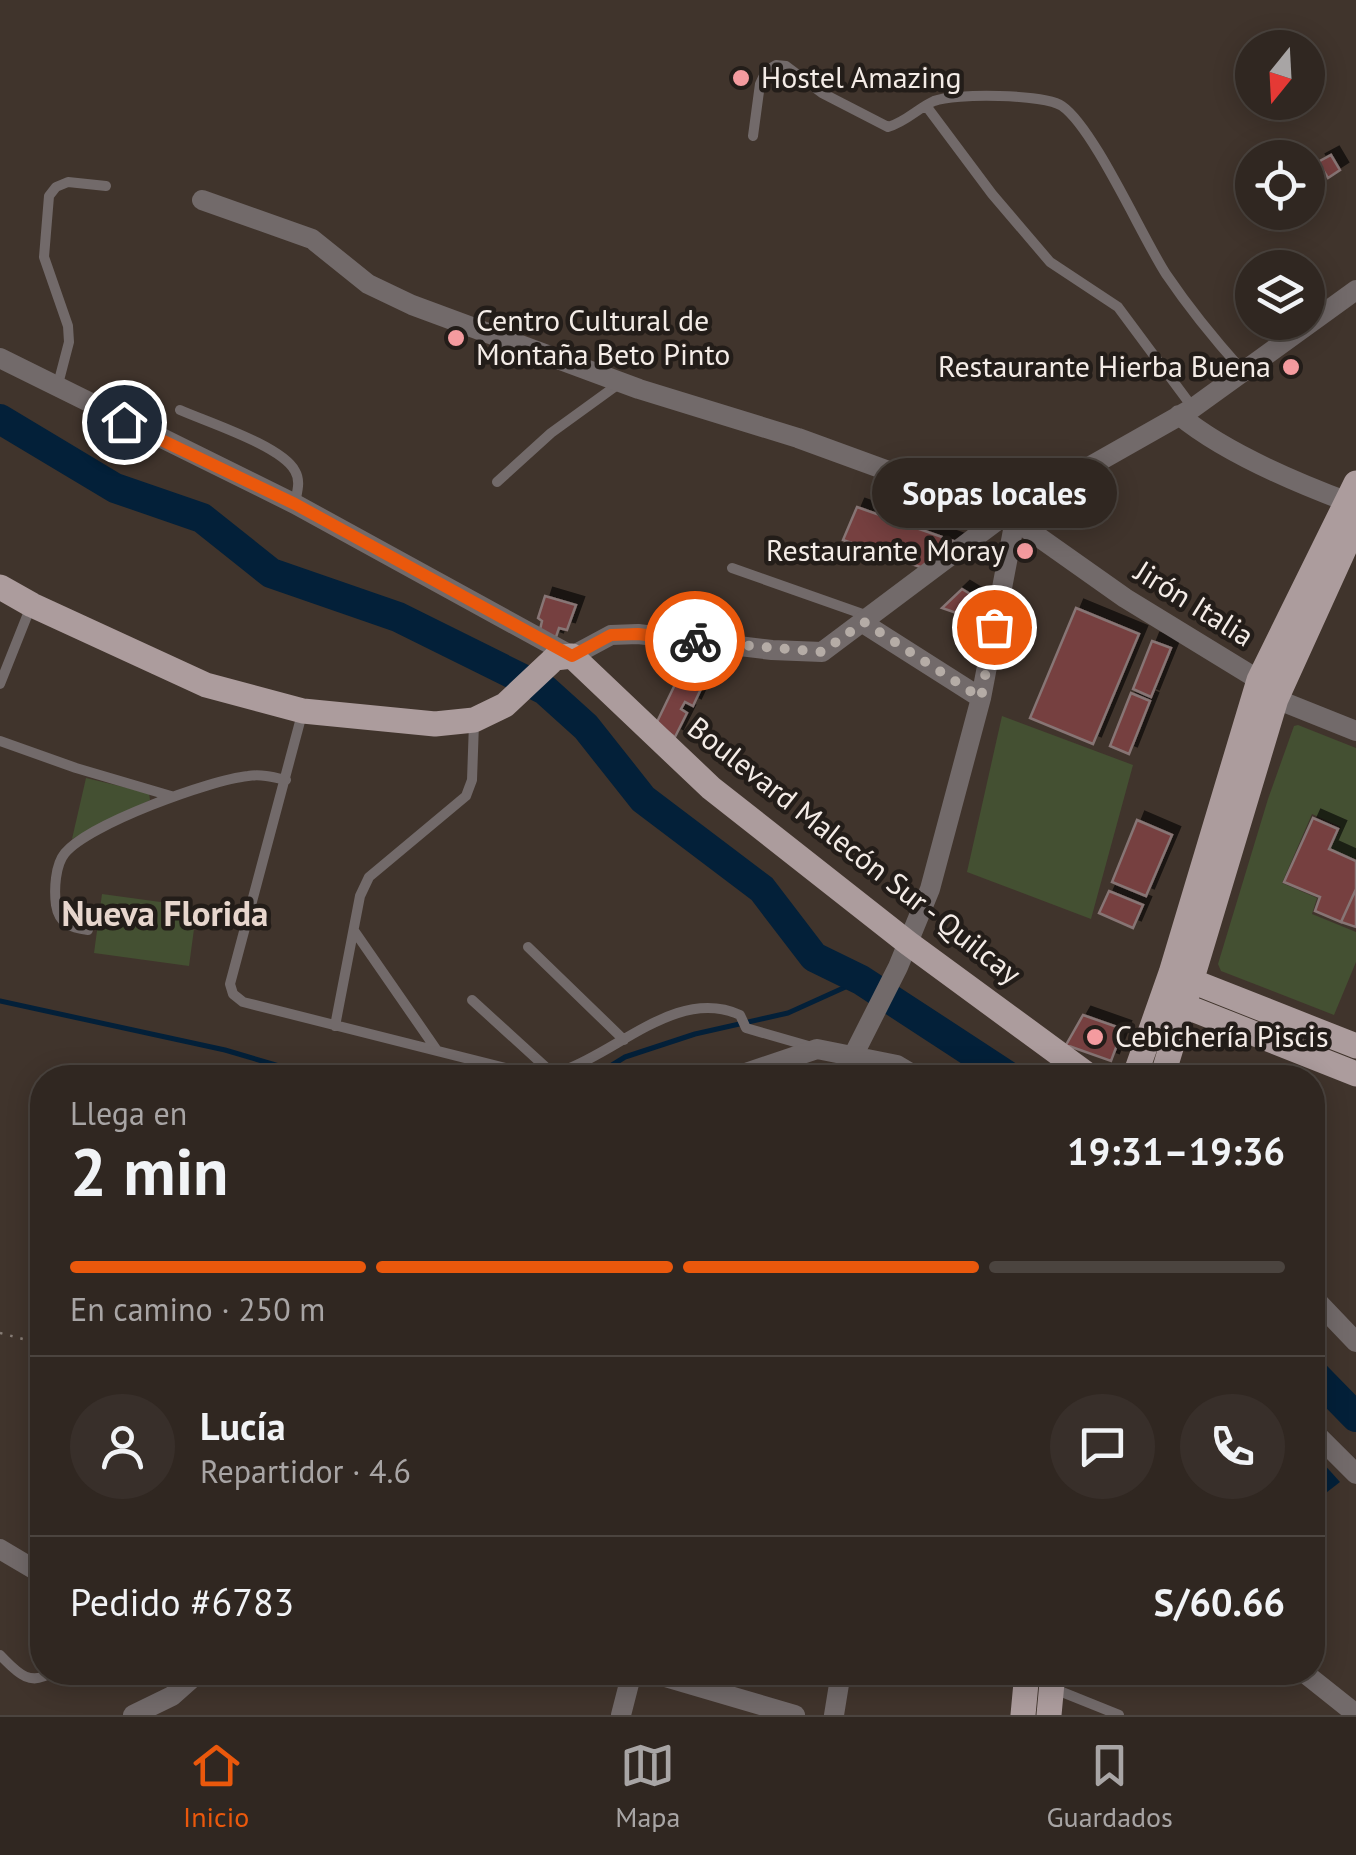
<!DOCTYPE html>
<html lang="es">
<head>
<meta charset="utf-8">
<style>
  :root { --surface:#302721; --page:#382f2a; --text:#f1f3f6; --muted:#a8a5a5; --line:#4b443f; --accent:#ea580c }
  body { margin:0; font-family:"PT Sans",sans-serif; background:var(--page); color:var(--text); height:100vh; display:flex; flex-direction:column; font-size:38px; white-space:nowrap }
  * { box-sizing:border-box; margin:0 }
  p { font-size:32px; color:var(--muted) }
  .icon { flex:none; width:55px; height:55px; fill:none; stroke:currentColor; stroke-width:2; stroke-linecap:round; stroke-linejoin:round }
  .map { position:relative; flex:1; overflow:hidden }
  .side { position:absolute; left:30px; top:1065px; width:1295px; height:620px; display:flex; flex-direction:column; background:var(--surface); border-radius:40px; box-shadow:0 5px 25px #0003,0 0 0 2px var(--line) }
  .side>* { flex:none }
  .needle { width:65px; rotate:198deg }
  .fabs { position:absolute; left:1235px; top:30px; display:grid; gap:20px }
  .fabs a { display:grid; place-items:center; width:90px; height:90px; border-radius:50%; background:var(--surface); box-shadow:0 5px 25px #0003,0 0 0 2px var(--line); font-size:50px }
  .pin { position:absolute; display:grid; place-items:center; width:85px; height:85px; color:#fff; margin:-42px; border:5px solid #fff; border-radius:50%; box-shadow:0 2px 10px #0007 }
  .courier { position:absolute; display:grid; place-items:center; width:100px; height:100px; margin:-50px; border:8px solid #ea580c; border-radius:50%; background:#fff; color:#222; box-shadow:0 2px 12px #0007 }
  .bubble { position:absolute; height:70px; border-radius:35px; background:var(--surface); box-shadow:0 5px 25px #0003,0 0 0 2px var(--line); font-size:32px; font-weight:700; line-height:70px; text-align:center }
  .overview em { font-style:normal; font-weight:700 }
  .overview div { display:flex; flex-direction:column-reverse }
  .overview { display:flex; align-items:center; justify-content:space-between; height:170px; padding:0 40px }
  h1 { font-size:65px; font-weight:700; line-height:75px }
  .bar { display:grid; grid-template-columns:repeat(4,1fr); gap:15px 10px; align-content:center; height:120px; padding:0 40px }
  .bar i { height:12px; border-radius:8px; background:var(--line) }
  .bar .active { background:var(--accent) }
  .bar p { grid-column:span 4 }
  .line { display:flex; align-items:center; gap:25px; padding:0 40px; border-top:2px solid var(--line) }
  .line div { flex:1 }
  .round { display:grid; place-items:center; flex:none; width:105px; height:105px; border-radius:52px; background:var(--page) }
  .tabs { display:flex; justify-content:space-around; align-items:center; height:140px; border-top:2px solid var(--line); background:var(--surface); font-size:28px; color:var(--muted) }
  .tabs a { display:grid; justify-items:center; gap:5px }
  .tabs .active { color:var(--accent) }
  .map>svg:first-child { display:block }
  .green { fill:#445032 }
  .water { fill:#032039 }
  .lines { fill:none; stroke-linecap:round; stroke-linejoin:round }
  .stream { stroke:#032039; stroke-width:5 }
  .river { stroke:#032039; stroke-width:30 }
  .building { fill:#764140; stroke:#877574; stroke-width:2.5; filter:url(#shadow) }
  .path { stroke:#877d76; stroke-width:2.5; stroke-dasharray:2.5 8; stroke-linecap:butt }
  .service { stroke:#726a6a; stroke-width:10 }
  .minor { stroke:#726a6a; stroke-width:20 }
  .primary { stroke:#ac9c9d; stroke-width:25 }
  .done { stroke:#b5aca6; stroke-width:10; stroke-dasharray:0 18 }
  .route { stroke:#ea580c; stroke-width:12 }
  .poi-dot { fill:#f49b9f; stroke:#231d19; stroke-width:4 }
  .labels { text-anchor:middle; stroke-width:9; stroke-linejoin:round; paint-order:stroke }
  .poi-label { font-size:30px; fill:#f4ece7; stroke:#231d19; text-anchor:start }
  .street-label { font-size:30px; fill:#f4ece7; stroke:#231d19 }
  .quarter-label { font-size:35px; font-weight:bold; fill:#e7d6cd; stroke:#231d19 }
</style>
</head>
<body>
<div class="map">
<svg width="1356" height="1715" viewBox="0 0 1356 1715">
  <defs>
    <filter id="shadow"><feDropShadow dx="8" dy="-8" stdDeviation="0" flood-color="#0009"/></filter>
  </defs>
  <rect width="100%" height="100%" fill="#40342c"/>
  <!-- green -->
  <path class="green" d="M1002,716L1133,765L1091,919L967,872Z
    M1298,725L1356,748V860L1330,849L1341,827L1312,814L1282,883L1317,898L1312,914L1356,932V962L1334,1015L1221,971L1218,964L1268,799L1294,726Z
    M86,778L149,793L150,800L72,839Z
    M102,894L197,907L189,966L94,953Z"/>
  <!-- water -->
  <path class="water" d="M1313,1452L1340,1482L1313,1503L1312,1452Z"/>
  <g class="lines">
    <!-- stream -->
    <path class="stream" d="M0,1001L225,1050L320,1078
      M398,1078H421
      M591,1078L625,1057L695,1034L788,1013L861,980"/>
    <!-- river -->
    <path class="river" d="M0,419L115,488L202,518L271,573L398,617L545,690L586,727L643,799L762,889L814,957L861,980L1011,1078
      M1312,1372L1356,1417"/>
  </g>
  <!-- building -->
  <path class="building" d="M1331,155L1340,170L1328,178L1318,162Z
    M857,507L959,543L926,569L843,540Z
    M962,589L988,605L982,622L942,608Z
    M545,596L576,605L567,630L559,628L555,640L539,634L542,621L538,618Z
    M1076,608L1139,634L1093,744L1030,718Z
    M1152,641L1171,648L1151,697L1133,689Z
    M693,647L719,650L693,706L685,702L681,709L687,713L675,737L656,724Z
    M1131,693L1150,701L1129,754L1110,746Z
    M1313,818L1338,829L1329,849L1356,861V889L1341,922L1315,911L1320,897L1284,882Z
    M1137,820L1172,835L1146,896L1112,882Z
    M1356,889V927L1341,922Z
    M1109,891L1143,905L1133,928L1099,913Z
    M1083,1015L1123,1029L1111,1061L1066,1045Z"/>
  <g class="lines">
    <!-- path -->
    <path class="path" d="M0,1333L42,1344"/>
    <!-- service -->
    <path class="service" d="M927,107L992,194L1050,262L1118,307L1193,408
      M753,136L760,84L766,71L776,65L786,66L822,93L888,127C906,122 918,108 934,101C954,93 1045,94 1062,106C1094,128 1142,237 1166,274C1189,308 1215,340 1242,370
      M57,388L69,342L68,326L44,257L49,196L56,187L68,182L106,186
      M180,410C207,422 282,446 295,471C301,481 297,492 295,503
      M497,482L551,433L620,383
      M732,568L871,617
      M0,684L31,606
      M302,714L230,984L233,994L243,1002L525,1073C538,1073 552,1074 565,1070C620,1050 679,987 740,1015L746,1028L812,1047
      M0,741L76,768L171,796
      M88,930C71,928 59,924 56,905C54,890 55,865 65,853C89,824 210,780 248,776C261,774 273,777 286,780
      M355,932L436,1049
      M528,947L624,1040
      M472,1000L551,1072
      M335,1026L360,896L369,877L466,796L472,780L474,723
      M0,1655C16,1671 29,1688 52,1672
      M1052,1688L1119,1715"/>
    <!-- minor -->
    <path class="minor" d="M202,200L312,239L368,284L412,305L639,389L798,438L1006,514L1125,598L1259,680L1276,699L1356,731
      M0,358L295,504L572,656L611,635L638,634L772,650L822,652L1006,514L1193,408L1356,290
      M1179,415C1226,454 1299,484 1356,505
      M863,623L981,698
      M731,1078L817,1049L897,1065L919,1078
      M848,1078L853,1056L898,967L930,889L981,698L1015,520
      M1312,1296L1356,1342
      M1312,1430L1356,1474
      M0,1549L42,1574
      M648,1672L795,1715
      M1307,1675L1356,1714
      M133,1715L172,1696L199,1672
      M621,1715L632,1672
      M834,1715L841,1672"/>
    <!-- primary -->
    <path class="primary" d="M0,587L32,605L206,685L303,711L435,724L474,720L505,705L555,658L572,656L711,788L908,943L1092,1078
      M1179,976L1356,1046
      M1167,999L1356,1074
      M1134,1078L1171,973L1259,680L1356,483
      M1162,1078L1276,699L1356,523
      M1023,1715L1027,1672
      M1049,1715L1053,1672"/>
  </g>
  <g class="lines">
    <!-- done -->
    <path class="done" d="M695,641L822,652L864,622L981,698L994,627"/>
    <!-- route -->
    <path class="route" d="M124,422L295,504L572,656L611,635L638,634L695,641"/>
  </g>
  <!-- markers -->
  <g class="poi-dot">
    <circle cx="741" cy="78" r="10"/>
    <circle cx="456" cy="338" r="10"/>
    <circle cx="1291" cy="367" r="10"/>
    <circle cx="1025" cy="551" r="10"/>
    <circle cx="1095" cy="1037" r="10"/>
  </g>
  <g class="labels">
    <!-- poi labels -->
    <g class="poi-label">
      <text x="761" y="88">Hostel Amazing</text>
      <text x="476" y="331">Centro Cultural de<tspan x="476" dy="34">Montaña Beto Pinto</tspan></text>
      <text x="1271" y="377" text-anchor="end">Restaurante Hierba Buena</text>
      <text x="1005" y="561" text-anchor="end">Restaurante Moray</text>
      <text x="1115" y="1047">Cebichería Piscis</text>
    </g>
    <!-- street labels -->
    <g class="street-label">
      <text transform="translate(1194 604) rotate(32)" y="10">Jirón Italia</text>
      <text transform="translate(854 851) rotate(38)" y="10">Boulevard Malecón Sur - Quilcay</text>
    </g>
    <!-- quarter labels -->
    <g class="quarter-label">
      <text x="165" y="926">Nueva Florida</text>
    </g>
  </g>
</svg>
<div class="fabs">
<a><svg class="needle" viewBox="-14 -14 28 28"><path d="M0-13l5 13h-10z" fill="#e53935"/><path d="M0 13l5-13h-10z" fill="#a8a5a5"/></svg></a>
<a><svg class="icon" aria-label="locate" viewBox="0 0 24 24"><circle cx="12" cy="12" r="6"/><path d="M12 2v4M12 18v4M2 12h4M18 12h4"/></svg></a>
<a><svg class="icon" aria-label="layers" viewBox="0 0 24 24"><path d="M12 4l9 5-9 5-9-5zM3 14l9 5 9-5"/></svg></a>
</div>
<div class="pin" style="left:994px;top:627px;background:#ea580c"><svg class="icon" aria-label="bag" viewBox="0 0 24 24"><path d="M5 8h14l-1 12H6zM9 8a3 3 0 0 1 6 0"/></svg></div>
<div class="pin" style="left:124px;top:422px;background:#1f2937"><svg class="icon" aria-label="home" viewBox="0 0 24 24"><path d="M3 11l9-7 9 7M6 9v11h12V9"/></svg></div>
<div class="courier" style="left:695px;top:641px"><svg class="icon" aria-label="bike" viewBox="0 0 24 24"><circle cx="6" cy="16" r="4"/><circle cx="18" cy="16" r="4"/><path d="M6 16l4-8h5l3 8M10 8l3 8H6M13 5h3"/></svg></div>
<div class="bubble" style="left:872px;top:458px;width:245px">Sopas locales</div>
<section class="side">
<div class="overview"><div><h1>2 min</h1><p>Llega en</p></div><em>19:31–19:36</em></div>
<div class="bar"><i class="active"></i><i class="active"></i><i class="active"></i><i></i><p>En camino · 250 m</p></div>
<div class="line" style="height:180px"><a class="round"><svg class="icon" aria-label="person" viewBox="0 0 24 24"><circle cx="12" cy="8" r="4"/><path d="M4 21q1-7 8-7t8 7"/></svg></a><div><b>Lucía</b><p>Repartidor · 4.6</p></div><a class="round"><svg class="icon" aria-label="chat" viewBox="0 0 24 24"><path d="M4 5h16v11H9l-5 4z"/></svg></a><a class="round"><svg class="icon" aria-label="phone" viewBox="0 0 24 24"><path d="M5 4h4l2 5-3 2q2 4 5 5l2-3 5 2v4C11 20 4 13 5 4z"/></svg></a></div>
<div class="line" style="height:130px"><div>Pedido #6783</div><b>S/60.66</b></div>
</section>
</div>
<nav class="tabs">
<a class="active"><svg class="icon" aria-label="home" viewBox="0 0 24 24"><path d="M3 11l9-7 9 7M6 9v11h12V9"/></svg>Inicio</a>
<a><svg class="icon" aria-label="map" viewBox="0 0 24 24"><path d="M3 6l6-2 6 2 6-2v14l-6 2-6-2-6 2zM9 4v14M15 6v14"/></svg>Mapa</a>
<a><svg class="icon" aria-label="saved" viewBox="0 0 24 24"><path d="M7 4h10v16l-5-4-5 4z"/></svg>Guardados</a>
</nav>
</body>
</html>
